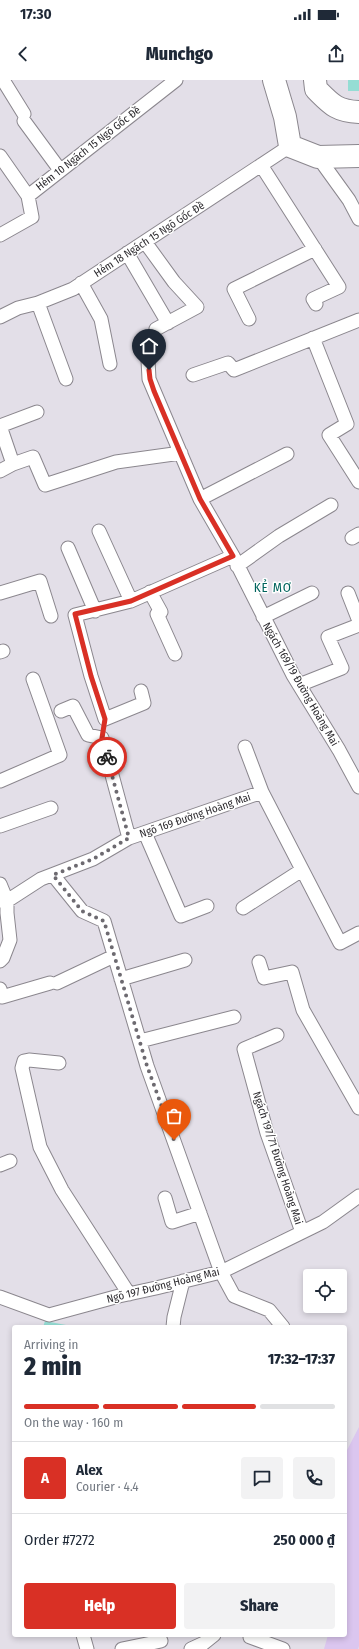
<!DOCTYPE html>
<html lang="en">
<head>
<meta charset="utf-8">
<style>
  :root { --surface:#fff; --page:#f2f2f3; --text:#1f2937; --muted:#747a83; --line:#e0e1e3; --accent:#d93025 }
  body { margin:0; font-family:"Fira Sans Condensed",sans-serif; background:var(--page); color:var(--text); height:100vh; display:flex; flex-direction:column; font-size:15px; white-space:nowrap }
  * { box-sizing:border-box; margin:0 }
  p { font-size:13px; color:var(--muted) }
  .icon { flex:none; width:22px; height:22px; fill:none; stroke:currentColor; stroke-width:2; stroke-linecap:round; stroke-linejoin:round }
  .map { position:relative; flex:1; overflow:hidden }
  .side { position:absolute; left:12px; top:1245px; width:335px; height:312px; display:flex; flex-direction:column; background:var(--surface); border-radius:4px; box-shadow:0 2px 6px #0003 }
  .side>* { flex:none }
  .tools { position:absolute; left:303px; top:1189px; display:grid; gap:8px }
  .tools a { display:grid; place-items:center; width:44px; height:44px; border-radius:4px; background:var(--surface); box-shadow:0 2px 6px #0003; font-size:20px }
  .pin { position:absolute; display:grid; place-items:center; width:34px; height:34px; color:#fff; margin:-41px -17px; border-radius:50% 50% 50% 0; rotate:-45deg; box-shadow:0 0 4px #0007 }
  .pin .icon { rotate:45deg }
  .courier { position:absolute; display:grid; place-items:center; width:40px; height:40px; margin:-20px; border:3px solid #d93025; border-radius:50%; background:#fff; color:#222; box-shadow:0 1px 5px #0007 }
  .headline em { font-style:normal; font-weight:800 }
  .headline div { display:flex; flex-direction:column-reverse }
  .headline { display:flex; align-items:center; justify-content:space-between; height:68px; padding:0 12px }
  h1 { font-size:26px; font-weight:800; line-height:30px }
  .bar { display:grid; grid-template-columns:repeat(4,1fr); gap:6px 4px; align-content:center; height:48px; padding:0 12px }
  .bar i { height:5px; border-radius:3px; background:var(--line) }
  .bar .on { background:var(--accent) }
  .bar p { grid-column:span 4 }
  .line { display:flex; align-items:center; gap:10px; padding:0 12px; border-top:1px solid var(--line) }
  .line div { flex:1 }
  .round { display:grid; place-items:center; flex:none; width:42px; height:42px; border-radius:4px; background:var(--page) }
  .cta { display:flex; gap:8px; margin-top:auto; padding:8px 12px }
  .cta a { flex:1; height:46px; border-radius:4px; background:var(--accent); color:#fff; font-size:16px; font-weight:800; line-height:46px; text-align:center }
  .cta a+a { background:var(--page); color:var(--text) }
  .status { display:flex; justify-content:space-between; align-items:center; height:28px; padding:0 20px; background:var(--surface); direction:ltr }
  .status svg { height:11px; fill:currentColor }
  header { display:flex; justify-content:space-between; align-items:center; height:52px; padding:0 12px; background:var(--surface); font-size:18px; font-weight:800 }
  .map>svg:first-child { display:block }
  .green { fill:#dbc6ef }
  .building { fill:#95ddd4 }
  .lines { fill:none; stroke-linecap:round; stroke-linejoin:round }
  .service-casing { stroke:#8b878e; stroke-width:15 }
  .minor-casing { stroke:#8b878e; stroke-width:24 }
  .service { stroke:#fff; stroke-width:13 }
  .minor { stroke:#fff; stroke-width:22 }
  .done { stroke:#6d6a70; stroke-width:4; stroke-dasharray:0 7.2 }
  .route { stroke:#d93025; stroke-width:5 }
  .labels { text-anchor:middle; stroke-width:3; stroke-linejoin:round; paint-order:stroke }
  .street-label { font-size:11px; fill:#2d2b2f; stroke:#fff }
  .quarter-label { font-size:13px; letter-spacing:1px; fill:#00645d; stroke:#fff }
</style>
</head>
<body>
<div class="status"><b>17:30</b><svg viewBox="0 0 49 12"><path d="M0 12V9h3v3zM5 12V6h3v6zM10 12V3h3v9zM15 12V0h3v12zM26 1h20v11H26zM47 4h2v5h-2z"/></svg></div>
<header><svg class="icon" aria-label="back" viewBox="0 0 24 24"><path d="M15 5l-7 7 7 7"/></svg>Munchgo<svg class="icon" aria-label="share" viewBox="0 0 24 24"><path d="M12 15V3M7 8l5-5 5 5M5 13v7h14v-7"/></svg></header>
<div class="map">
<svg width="359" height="1569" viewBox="0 0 359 1569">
  <rect width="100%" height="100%" fill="#e3dfe8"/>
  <!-- green -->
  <path class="green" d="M359,1347V1566L358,1569H324L328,1555H345V1374Z"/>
  <!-- building -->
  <path class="building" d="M348,0H359V11H348Z
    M45,1241L66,1245V1247H43Z"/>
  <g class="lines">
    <defs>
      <path id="service" d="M3,0L24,34
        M24,41L60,90
        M0,76L28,116
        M318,77L349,120L359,139
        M261,85L339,207L313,219L316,224
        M0,155L32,137L28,116L176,0
        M145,162L174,202L197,227L156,249
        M127,173L168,243
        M81,203L101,239L110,284
        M38,223L66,299
        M0,237L18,228L38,223L73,209L290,66
        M249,239L234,209L315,169
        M313,258L347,344L329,355L359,402
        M148,280L149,299L200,419L233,476L293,595L339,670L359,707
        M193,295L228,283L234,290L359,240
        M0,346L13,384
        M0,346L37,332
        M0,391L13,384L33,377L45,405L116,382L181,373
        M200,419L287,374
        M99,451L131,521
        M352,458L359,454
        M68,468L95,531
        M237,486L279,456L331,425
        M150,512L161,532L157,534L175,574
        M0,513L40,501L51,536
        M348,513L359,541
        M263,537L312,513
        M0,572L3,571
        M299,605L342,588L328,557L359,545
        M141,611L144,623L105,639L91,596L75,535L131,521L233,476
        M61,631L73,626L88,655L102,658L129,758
        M245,667L262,712
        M0,701L60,675L33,599
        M0,746L51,728
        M145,753L181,836L207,826
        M53,795L82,831L104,841L147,986L221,1192L234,1216L269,1230L283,1247
        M0,804L7,821V833L10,860L3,878L0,881
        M0,821H7L41,799L93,779L129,758L262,712L340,863L359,853
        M243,828L302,790
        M259,882L264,898L292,892L303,930L359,1028
        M121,899L185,880
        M57,903L114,876
        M0,909L2,917L50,903
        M277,955L244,969L267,1053L302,1152
        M140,961L234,937
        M59,983L29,980L24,981L22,988L40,1067L62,1110L129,1214
        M0,1085L10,1081
        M165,1118L172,1142L200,1133
        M0,1217L49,1235L119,1216L156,1208L221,1192L323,1142L359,1116
        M173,1247L174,1237L183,1201
        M83,1555L87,1569
        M250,1555V1557L283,1569
        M122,1569L161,1561
        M191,1569L204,1563L214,1555"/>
      <path id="minor" d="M274,0L285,37L290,66L318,77L359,76
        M315,0L316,9C331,24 336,31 359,32"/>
    </defs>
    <!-- service casing -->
    <use href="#service" class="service-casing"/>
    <!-- minor casing -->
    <use href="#minor" class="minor-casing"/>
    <!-- service -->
    <use href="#service" class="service"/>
    <!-- minor -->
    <use href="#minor" class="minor"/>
  </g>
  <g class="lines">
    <!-- done -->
    <path class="done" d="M107,677L129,758L93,779L53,795L82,831L104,841L147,986L174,1060"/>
    <!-- route -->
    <path class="route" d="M107,677L102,658L105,639L91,596L75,534L131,521L233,476L200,419L154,311L150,299L149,290"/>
  </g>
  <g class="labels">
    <!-- street labels -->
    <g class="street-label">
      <text transform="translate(88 68) rotate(-38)" y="4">Hẻm 10 Ngách 15 Ngõ Gốc Đề</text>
      <text transform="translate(149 159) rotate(-33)" y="4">Hẻm 18 Ngách 15 Ngõ Gốc Đề</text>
      <text transform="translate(301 604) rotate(60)" y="4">Ngách 169/19 Đường Hoàng Mai</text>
      <text transform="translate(195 735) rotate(-19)" y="4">Ngõ 169 Đường Hoàng Mai</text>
      <text transform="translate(278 1078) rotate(72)" y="4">Ngách 197/71 Đường Hoàng Mai</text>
      <text transform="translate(163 1205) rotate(-14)" y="4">Ngõ 197 Đường Hoàng Mai</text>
    </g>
    <!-- quarter labels -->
    <g class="quarter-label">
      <text x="273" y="512">KẺ MƠ</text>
    </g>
  </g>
</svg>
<div class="tools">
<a><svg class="icon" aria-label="locate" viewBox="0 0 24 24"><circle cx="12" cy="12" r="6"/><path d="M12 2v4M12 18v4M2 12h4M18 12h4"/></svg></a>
</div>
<div class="pin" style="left:174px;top:1060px;background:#ea580c"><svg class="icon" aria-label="bag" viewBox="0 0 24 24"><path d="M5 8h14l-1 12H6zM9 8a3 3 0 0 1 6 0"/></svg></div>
<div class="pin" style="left:149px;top:290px;background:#1f2937"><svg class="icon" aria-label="home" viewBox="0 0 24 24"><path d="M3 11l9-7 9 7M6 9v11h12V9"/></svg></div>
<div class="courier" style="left:107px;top:677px"><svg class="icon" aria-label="bike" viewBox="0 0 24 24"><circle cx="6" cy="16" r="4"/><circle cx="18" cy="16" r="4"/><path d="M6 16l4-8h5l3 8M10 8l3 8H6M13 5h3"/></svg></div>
<section class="side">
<div class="headline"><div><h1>2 min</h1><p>Arriving in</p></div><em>17:32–17:37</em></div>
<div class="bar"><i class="on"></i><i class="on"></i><i class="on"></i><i></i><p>On the way · 160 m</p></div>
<div class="line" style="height:72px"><b class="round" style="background:var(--accent);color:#fff">A</b><div><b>Alex</b><p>Courier · 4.4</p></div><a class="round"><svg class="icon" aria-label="chat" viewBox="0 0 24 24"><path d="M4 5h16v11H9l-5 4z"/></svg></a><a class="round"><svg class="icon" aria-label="phone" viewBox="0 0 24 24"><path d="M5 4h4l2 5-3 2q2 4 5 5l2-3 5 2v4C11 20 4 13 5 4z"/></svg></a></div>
<div class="line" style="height:52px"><div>Order #7272</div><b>250 000 ₫</b></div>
<div class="cta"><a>Help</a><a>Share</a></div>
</section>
</div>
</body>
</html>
